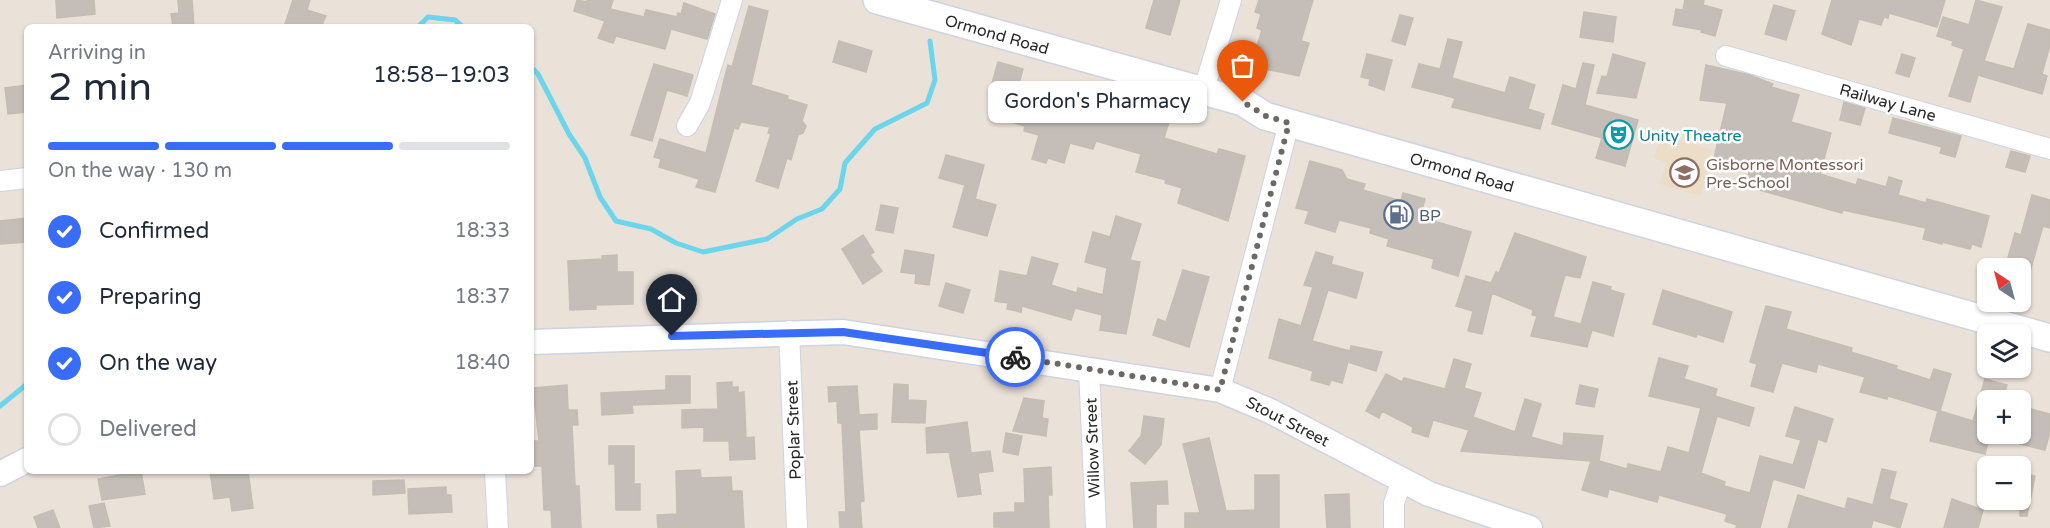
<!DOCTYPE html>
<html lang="en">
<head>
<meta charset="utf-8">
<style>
  :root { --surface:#fff; --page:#f2f2f3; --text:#1f2937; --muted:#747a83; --line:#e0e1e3; --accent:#396df7 }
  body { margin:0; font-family:"Varela Round",sans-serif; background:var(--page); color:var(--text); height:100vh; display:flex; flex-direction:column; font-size:22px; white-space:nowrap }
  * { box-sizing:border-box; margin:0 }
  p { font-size:20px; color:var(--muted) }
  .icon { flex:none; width:33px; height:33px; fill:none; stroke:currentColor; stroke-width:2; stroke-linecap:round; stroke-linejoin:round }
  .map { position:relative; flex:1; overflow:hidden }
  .sheet { position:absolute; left:24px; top:24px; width:510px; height:450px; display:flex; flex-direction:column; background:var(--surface); border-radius:9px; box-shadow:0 2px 4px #0004 }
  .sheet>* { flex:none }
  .needle { width:39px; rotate:324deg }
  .fabs { position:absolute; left:1977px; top:258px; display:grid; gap:12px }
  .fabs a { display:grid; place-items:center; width:54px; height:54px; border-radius:9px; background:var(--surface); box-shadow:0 2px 4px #0004; font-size:30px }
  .pin { position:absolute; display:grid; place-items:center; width:51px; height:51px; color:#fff; margin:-62px -26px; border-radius:50% 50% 50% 0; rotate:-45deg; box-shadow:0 0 6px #0007 }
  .pin .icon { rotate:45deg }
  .courier { position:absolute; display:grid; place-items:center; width:60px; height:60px; margin:-30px; border:4px solid #396df7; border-radius:50%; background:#fff; color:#222; box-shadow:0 2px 8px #0007 }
  .bubble { position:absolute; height:42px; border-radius:9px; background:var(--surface); box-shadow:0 2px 4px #0004; font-size:20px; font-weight:600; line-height:42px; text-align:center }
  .head em { font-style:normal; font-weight:600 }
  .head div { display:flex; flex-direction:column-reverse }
  .head { display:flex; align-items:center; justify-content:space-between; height:102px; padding:0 24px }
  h1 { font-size:39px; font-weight:600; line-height:45px }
  .bar { display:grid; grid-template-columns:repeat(4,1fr); gap:9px 6px; align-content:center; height:72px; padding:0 24px }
  .bar i { height:8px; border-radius:4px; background:var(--line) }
  .bar .active { background:var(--accent) }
  .bar p { grid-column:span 4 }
  ol { padding:0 24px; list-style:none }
  li { display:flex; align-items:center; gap:18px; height:66px }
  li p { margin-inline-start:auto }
  li .icon { padding:6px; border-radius:50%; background:var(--accent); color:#fff; stroke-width:4 }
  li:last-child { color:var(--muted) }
  li i { width:33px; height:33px; border:3px solid var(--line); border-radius:50% }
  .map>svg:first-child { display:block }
  .education { fill:#ecddc7 }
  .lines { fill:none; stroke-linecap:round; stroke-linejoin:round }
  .stream { stroke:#6bd5ec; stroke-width:5 }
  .building { fill:#c5beb8; stroke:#c5bdb2; stroke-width:1.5 }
  .minor-casing { stroke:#ced3e0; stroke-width:22 }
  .tertiary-casing { stroke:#ced3e0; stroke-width:27 }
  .secondary-casing { stroke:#ced3e0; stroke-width:30 }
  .minor { stroke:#fff; stroke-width:20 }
  .tertiary { stroke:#fff; stroke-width:24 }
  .secondary { stroke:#fff; stroke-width:27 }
  .done { stroke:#6b6865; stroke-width:6; stroke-dasharray:0 10.8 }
  .route { stroke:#396df7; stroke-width:8 }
  .labels { text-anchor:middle; stroke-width:5; stroke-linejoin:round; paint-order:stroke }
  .street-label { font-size:16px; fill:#272727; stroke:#fff }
  .culture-label { font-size:16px; fill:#0d838f; stroke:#fff; text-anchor:start }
  .education-label { font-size:16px; fill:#785e54; stroke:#fff; text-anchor:start }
  .service-label { font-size:16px; fill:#4e5e75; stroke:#fff; text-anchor:start }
</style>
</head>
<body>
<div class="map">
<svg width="2050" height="528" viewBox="0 0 2050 528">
  <rect width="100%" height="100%" fill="#eae1d8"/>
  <!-- education -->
  <path class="education" d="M1661,135L1713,150L1700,196L1660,184L1666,162L1654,158Z"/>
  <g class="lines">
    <!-- stream -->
    <path class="stream" d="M418,27L428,17L455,20L463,27
      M531,67L538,74L569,134L585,158L600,197L616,221L651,229L676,243L703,252L767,239L797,219L822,209L840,189L845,163L875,129L927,103L935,80L930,41
      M0,406L27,384"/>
  </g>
  <!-- building -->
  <path class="building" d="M56,0H94L95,14L57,18Z
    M178,0H192L194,27H173L171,14L179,13Z
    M293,0H310L307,10L326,16L321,27H284Z
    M577,0L587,2V0H613L610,9L644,17L646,10L677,17L678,13L681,14L684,3L715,14L707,39L671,29L665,49L616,36L613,43L598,38L605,21L574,11Z
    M1154,0H1180L1170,35L1146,28Z
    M1259,0H1313L1301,41L1309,43L1299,76L1251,66L1262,30L1257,28L1261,14L1255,12Z
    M1685,0H1704L1703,5L1722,10L1715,36L1701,32L1702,30L1673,25L1676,9L1683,10Z
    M1832,0H1945L1937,27L1889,13L1888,18L1884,17L1881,25L1859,19L1851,45L1822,34Z
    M1976,0L2002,7L1984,61L2014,69L2028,24L2050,30V45L2042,74L2047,76L2042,94L1978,75L1970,102L1949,96L1964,49L1952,45L1953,41L1937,36L1943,17L1969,25Z
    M1774,5L1795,11L1786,40L1765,34Z
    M749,6L768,11L751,85L788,96L787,99L807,105L802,121L806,126L803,133L798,135L791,160L787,158L778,188L756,181L771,134L768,133L770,127L741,122L738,129L734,128L715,192L696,187L699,179L659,167L661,159L654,157L660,139L706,153L724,80L728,65L732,67Z
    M1584,12L1616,17L1613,42L1580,37Z
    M1400,15L1413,18L1405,45L1392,41Z
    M1448,39L1462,42L1452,78L1505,93L1510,77L1535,85L1528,109L1544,114L1540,129L1452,107L1455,98L1412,87L1419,64L1440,69Z
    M839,41L872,51L866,72L833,62Z
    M1367,54L1392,60L1384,90L1369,85L1370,79L1361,77Z
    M1613,54L1645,63L1636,98L1597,93L1602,76L1607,77Z
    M1902,54L1915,58L1909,77L1896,73Z
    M998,62L1023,69L1015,98L1074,115L1078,101L1121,113L1125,98L1172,112L1164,138L1217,154L1219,149L1245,156L1228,221L1178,203L1182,188L1165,183L1166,180L1136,172L1141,154L1096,141L1093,149L1070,143L1064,163L1048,158L1046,163L1032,159L1039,135L1024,131L1025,126L1008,121L1014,101L989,94Z
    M1583,63L1594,65L1585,105L1638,120L1625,166L1596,158L1602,138L1552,124L1563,85L1576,89Z
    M654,64L693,75L687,96L667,90L652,141L631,135Z
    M1706,65L1750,75L1773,84L1771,87L1799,95L1791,122L1831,133L1820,174L1856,185L1858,179L1886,187L1889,177L1902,181L1898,195L1926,203L1927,199L1989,216L1981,247L1972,244L1970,249L1942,242V244L1923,239L1926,228L1843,210L1842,213L1745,186L1750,169L1714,158L1727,103L1700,100Z
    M27,85V112L8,114L5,88Z
    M1844,102L1865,108L1860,125L1840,120Z
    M1893,118L1961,136L1955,157L1940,153L1942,147L1889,133Z
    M2011,151L2030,156L2025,172L2006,167Z
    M946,155L984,165L975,199L996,205L987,236L953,227L965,185L939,178Z
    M1310,161L1342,170L1347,179L1365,184L1363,190L1401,201L1403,193L1425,199L1420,217L1471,232L1458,276L1432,268L1434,259L1387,246L1389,239L1370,233L1371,228L1339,220L1335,232L1305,223L1309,211L1296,208Z
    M2032,195L2050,200V228L2043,226L2031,268H2005L2015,233L2021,235Z
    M881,205L898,208L893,233L876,230Z
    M1116,216L1141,224L1130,260L1140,262L1126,334L1100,330L1102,315L1075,308L1071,320L1022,306L1021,312L1007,309L1008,303L995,301L1000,271L1027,276L1032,257L1058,264L1051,285L1077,293L1078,288L1103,295L1107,268L1085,262L1093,232L1110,237Z
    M27,218V242L0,244V221Z
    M1515,233L1586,257L1580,278L1565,275L1553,317L1581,324L1593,282L1611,287L1610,290L1624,294L1613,336L1592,330L1587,347L1531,336L1537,316L1532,315L1533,310L1492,293L1482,334L1468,331L1473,311L1456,306L1466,276L1491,283L1496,272L1499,273Z
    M863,235L874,252L870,255L882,271L863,284L842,249Z
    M905,250L934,255L929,285L915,283L916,274L901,272Z
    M1316,252L1333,257L1331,264L1363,273L1356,298L1328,290L1312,341L1350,351L1351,346L1382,352L1376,371L1348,362L1342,383L1331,380L1329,385L1311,380L1313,371L1269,358L1279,319L1301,326L1313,287L1304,285Z
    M617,255V272H633V304L596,305V309L570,310L568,261L602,259V256Z
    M1183,270L1209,277L1189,347L1153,335L1158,319L1166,322Z
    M946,283L970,290L963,313L939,306Z
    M1663,290L1732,312L1723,342L1697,334L1696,337L1653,324Z
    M1766,306L1791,312L1786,329L1852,348L1851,352L1897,366L1896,369L1930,380L1934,369L1951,374L1940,411L1973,421L1985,379L2007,385L2002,400H1988V434H1990L1985,454L1930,441L1938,411L1888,396L1887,399L1860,392L1865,377L1818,364L1816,372L1782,363L1773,392L1751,386L1757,364L1750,362Z
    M1659,358L1688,366L1684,379L1717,389L1715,396L1754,408L1749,426L1717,416L1701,473L1725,482L1724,486L1750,493L1760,456L1793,465L1801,440L1786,436L1795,407L1833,419L1826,442L1818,439L1804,488L1773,479L1760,528H1736L1737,525L1725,521L1727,514L1659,495L1657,502L1609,489L1607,497L1582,490L1591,461L1461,451L1469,430L1433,420L1428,437L1412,432L1413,427L1382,411L1379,418L1366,411L1386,374L1402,382L1404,378L1445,389L1454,359L1471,364L1464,388L1481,393L1473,417L1515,432L1525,399L1541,404L1531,437L1563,446L1564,433L1603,436L1599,461L1627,469L1628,464L1661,472L1668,447L1689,453L1701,408L1649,396Z
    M666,376H690V403L632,405L633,413L602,415L601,393L666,390Z
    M732,382V387H738V393L744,392L746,438L754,437L755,459L730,460L729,441H704V427L682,428V410L718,409L717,383Z
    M894,384L908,385V400L926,401L925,423L892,422Z
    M567,385L568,410H577L578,425H572L575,486H579L581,528H552L551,510H544L542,466H531L532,441H539L533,388Z
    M1580,385L1598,389L1594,407L1576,404Z
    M857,386L859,415L877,414V429L859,430L864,501L860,502L862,528H840L839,512H846L842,423H838L837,401L829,402L828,387Z
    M1024,398L1044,401L1042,418L1048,419L1046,436L1013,431Z
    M2031,409L2050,414V432L2045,450L2020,444Z
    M1144,416L1164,419L1161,445L1145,464L1129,451L1141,436Z
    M967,422L971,453L990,451L993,471L978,473L981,494L958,497L949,452L927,453L926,428Z
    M1006,433L1022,436L1018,455L1003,452Z
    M1209,438L1226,511L1255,510V475H1279V528H1185V513H1200L1183,444Z
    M609,446H634V484H640V510H616L615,464H609Z
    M1051,467L1052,495H1048L1049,528L994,527V513L1015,512V503H1025L1024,469Z
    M1882,469L1896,472L1889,499L1907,504L1900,528L1873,520L1871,528H1788L1798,495L1845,509L1848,498L1873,505Z
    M700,470L701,478L731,477L732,491H742L744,528H658L657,515L677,514L676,471Z
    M141,471L145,494L102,500L98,479Z
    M210,471H248L253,508L232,511L230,497L214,499Z
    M2020,473L2035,476L2027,516H2020Z
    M404,480L405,493L373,495V481Z
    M1167,481L1168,504H1156V528H1134L1131,483Z
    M446,487V495H451L452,512L409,514L408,489Z
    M1349,494L1350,528H1327L1325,495Z
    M1952,499L1983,510L1978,528H1944Z
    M104,503L110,526L94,528L89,506Z
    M53,510L60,528H38L34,517Z"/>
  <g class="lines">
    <defs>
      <path id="minor" d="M1726,56L2050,149
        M1203,92L1231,0
        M687,126L700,103L732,0
        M0,181L27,178
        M789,331L797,528
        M1089,369L1096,528
        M1220,390L1289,123
        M495,471L498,528
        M1394,528V503L1402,480"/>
      <path id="tertiary" d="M531,342L843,332L1220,390L1270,411L1429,494L1530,528
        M0,474L27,460"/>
      <path id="secondary" d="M877,0L1243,102L1265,116L1289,123L2050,338"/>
    </defs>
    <!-- minor casing -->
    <use href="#minor" class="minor-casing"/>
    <!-- tertiary casing -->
    <use href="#tertiary" class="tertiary-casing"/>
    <!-- secondary casing -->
    <use href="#secondary" class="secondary-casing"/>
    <!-- minor -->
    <use href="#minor" class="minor"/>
    <!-- tertiary -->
    <use href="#tertiary" class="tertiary"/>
    <!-- secondary -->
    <use href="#secondary" class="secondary"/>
  </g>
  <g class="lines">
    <!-- done -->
    <path class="done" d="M1015,357L1220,390L1289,123L1266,116L1243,102"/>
    <!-- route -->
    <path class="route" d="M672,336L843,332L1015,357"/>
  </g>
  <!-- icons -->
  <defs>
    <symbol id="theatre-ring" viewBox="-11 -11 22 22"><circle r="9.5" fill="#fff" stroke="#0f9aa8" stroke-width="1.5"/><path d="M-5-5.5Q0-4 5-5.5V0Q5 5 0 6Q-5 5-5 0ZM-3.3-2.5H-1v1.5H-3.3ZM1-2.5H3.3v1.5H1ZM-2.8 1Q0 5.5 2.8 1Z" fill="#0f9aa8"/></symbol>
    <symbol id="school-ring" viewBox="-11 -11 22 22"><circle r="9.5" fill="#fff" stroke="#8d6e63" stroke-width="1.5"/><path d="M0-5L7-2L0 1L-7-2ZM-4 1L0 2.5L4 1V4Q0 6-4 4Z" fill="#8d6e63"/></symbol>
    <symbol id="fuel-ring" viewBox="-11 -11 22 22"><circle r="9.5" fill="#fff" stroke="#5c6f8a" stroke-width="1.5"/><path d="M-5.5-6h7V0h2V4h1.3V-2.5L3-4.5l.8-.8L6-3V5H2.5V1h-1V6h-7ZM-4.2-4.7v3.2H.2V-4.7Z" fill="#5c6f8a"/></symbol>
  </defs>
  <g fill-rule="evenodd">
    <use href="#theatre-ring" x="1602" y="118" width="33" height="33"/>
    <use href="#school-ring" x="1668" y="156" width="33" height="33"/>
    <use href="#fuel-ring" x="1382" y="198" width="33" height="33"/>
  </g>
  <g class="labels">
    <!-- street labels -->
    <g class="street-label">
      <text transform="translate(997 34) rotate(16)" y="6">Ormond Road</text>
      <text transform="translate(1888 102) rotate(16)" y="6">Railway Lane</text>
      <text transform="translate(1462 172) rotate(16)" y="6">Ormond Road</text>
      <text transform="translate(1288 421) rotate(27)" y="6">Stout Street</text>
      <text transform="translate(793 430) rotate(-92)" y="6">Poplar Street</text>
      <text transform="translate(1092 448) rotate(-92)" y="6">Willow Street</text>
    </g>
    <!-- culture labels -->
    <g class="culture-label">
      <text x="1639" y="141">Unity Theatre</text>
    </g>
    <!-- education labels -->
    <g class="education-label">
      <text x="1706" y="170">Gisborne Montessori<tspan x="1706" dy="18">Pre-School</tspan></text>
    </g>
    <!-- service labels -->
    <g class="service-label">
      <text x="1419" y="221">BP</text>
    </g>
  </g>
</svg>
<div class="fabs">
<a><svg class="needle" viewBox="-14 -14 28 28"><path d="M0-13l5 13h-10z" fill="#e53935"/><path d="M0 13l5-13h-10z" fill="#747a83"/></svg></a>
<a><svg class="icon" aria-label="layers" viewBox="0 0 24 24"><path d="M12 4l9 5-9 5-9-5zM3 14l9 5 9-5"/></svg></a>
<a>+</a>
<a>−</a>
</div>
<div class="pin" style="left:1243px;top:102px;background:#ea580c"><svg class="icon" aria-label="bag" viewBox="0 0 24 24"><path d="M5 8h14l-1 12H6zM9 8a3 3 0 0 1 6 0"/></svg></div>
<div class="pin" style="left:672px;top:336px;background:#1f2937"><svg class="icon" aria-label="home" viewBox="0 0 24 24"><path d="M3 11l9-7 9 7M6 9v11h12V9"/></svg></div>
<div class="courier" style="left:1015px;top:357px"><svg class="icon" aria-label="bike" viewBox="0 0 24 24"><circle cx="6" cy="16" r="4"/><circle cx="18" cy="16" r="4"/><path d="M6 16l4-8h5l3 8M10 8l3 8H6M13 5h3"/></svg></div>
<div class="bubble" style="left:988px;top:81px;width:219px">Gordon's Pharmacy</div>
<section class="sheet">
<div class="head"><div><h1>2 min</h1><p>Arriving in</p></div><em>18:58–19:03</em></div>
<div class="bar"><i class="active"></i><i class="active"></i><i class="active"></i><i></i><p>On the way · 130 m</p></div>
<ol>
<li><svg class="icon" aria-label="check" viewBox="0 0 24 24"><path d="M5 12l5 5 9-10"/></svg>Confirmed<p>18:33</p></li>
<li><svg class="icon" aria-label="check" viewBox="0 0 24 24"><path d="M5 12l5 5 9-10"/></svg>Preparing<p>18:37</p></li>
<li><svg class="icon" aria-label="check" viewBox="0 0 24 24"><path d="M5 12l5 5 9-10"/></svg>On the way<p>18:40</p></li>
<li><i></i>Delivered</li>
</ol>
</section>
</div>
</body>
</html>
